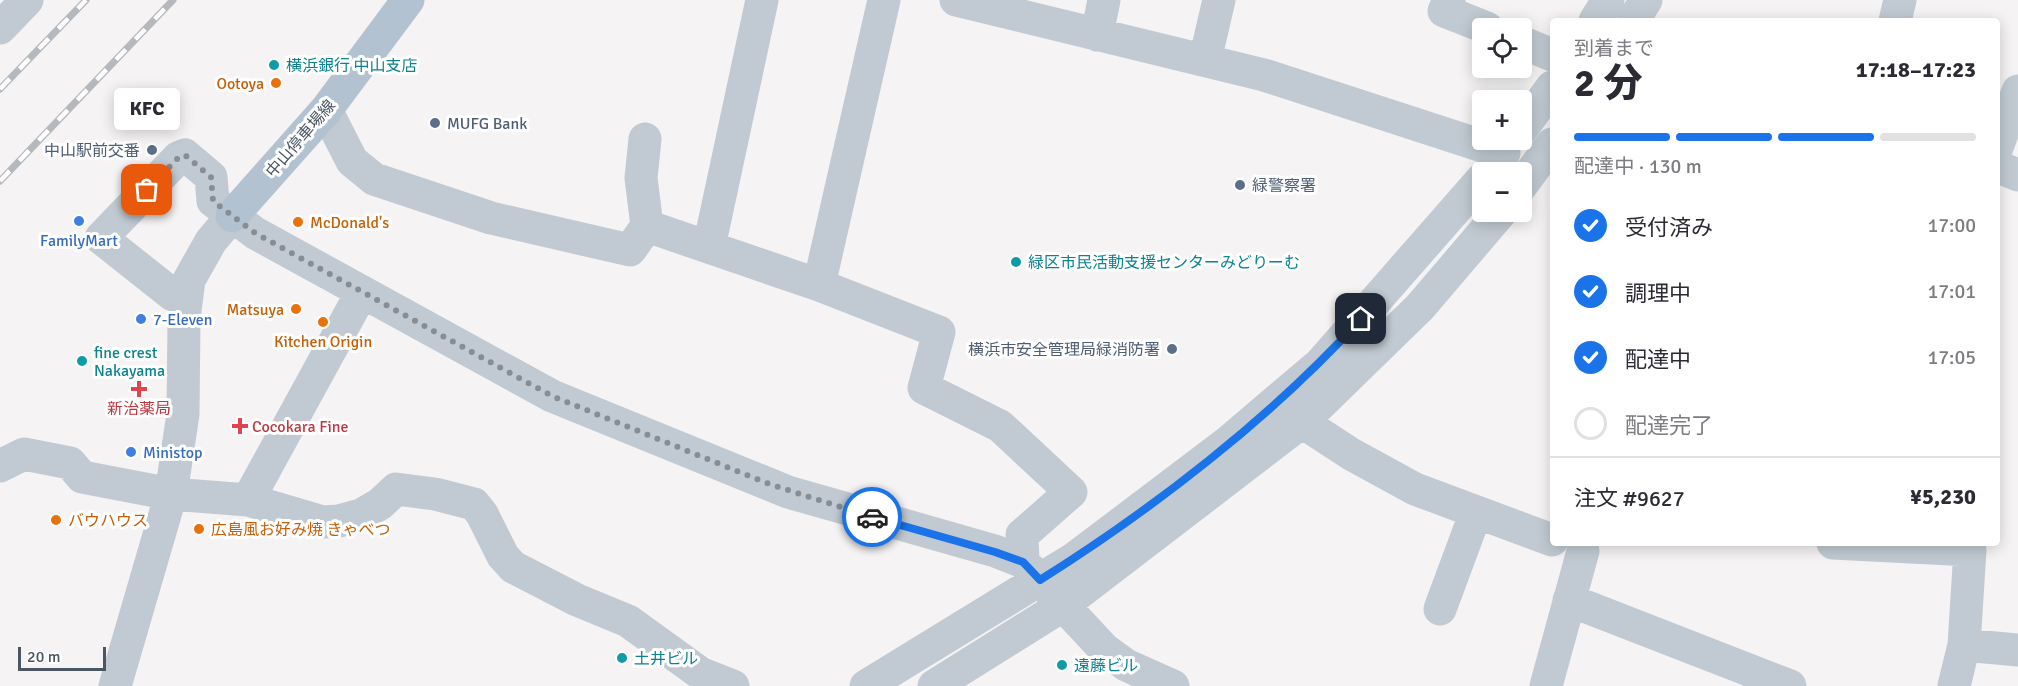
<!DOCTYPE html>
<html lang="ja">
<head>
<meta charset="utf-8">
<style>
  :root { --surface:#fff; --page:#f7f7f7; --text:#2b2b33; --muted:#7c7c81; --line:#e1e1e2; --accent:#1a73e8 }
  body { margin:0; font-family:Signika,"Noto Sans JP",sans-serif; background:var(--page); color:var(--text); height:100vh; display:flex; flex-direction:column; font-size:22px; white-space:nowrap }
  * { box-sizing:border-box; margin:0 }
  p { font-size:20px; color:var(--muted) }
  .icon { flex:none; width:33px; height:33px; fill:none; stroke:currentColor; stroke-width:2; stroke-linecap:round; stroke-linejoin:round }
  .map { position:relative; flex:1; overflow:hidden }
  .details { position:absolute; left:1550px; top:18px; width:450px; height:528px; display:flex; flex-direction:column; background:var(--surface); border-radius:6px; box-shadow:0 3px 15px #0003 }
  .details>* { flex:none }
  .tools { position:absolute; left:1472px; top:18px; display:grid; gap:12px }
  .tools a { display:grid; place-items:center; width:60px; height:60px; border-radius:6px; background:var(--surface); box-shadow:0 3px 15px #0003; font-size:30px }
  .scale { position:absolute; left:18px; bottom:15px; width:88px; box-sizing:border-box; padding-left:6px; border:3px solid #4a5661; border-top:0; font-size:16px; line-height:21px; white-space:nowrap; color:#4a5661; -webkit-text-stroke:4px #fff; paint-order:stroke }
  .pin { position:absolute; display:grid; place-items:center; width:51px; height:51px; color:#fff; margin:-26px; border-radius:12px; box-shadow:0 3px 9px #0006 }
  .courier { position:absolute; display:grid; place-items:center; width:60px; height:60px; margin:-30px; border:4px solid #1a73e8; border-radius:50%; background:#fff; color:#222; box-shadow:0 2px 8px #0007 }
  .bubble { position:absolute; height:42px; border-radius:6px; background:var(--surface); box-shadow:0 3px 15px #0003; font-size:20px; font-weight:800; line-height:42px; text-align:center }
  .headline em { font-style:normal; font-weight:800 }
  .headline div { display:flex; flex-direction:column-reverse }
  .headline { display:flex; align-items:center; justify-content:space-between; height:102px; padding:0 24px }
  h1 { font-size:39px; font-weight:800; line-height:45px }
  .bar { display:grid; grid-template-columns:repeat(4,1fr); gap:9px 6px; align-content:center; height:72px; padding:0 24px }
  .bar i { height:8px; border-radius:4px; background:var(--line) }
  .bar .active { background:var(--accent) }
  .bar p { grid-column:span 4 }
  .line { display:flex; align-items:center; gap:15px; padding:0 24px; border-top:2px solid var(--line) }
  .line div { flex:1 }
  ol { padding:0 24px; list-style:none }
  li { display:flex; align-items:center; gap:18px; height:66px }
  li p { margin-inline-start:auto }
  li .icon { padding:6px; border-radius:50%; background:var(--accent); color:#fff; stroke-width:4 }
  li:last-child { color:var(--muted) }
  li i { width:33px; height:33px; border:3px solid var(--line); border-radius:50% }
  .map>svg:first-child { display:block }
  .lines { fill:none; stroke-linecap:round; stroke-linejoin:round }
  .minor { stroke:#c1cad2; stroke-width:33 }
  .major { stroke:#b3c2d1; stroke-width:33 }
  .rail-casing { stroke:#b5b8bd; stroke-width:7 }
  .rail { stroke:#fff; stroke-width:4.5; stroke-dasharray:14; stroke-linecap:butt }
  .done { stroke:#868d94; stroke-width:6; stroke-dasharray:0 10.8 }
  .route { stroke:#1a73e8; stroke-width:8 }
  .culture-dot { fill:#0f9aa8; stroke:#fff; stroke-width:2 }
  .food-dot { fill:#e8710a; stroke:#fff; stroke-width:2 }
  .service-dot { fill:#5c6f8a; stroke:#fff; stroke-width:2 }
  .shop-dot { fill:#3f7fe0; stroke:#fff; stroke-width:2 }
  .health-dot { fill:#e0444e; stroke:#fff; stroke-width:2 }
  .labels { text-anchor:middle; stroke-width:6; stroke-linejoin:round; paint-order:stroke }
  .culture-label { font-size:16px; fill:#0d838f; stroke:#fff; text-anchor:start }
  .food-label { font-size:16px; fill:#c56008; stroke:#fff; text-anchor:start }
  .service-label { font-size:16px; fill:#4e5e75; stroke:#fff; text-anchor:start }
  .street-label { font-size:16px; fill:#4a5661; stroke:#fff }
  .shop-label { font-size:16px; fill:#366cbe; stroke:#fff; text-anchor:start }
  .health-label { font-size:16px; fill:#be3a42; stroke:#fff }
</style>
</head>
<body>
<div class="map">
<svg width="2018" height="686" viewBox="0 0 2018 686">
  <rect width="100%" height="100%" fill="#f5f3f3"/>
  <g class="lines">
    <!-- minor -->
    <path class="minor" d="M956,0L1264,75L1504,153
      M1449,0L1444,11L1487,28
      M1595,21L1608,0
      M1633,21L1646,0
      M1895,21L1900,0
      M0,28L27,0
      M1097,35L1104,0
      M1521,42L1552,55
      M1205,60L1219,0
      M326,110L352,161L374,179L491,218L630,250L647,226L641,178L645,139
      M1521,130L1552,87
      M1996,150L2018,91
      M1996,166L2018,175
      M1521,186L1552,144
      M647,226L819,285L939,332L924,388L1000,426L1071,492L1022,535L1023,562
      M709,247L762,0
      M819,285L884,0
      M185,298L173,295L101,238L178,158L185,155L211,177L213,201L255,233L552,396L788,492L995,551L1023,562L1104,649L1126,665L1173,686
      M1302,422L1351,454L1415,489L1552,540
      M0,466L24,454L70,463L82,477L171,494L248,500L323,522L339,521L361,515L380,504L396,489L435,494L474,504L482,514L503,556L513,567L577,600L628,621L700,673L733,686
      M248,500L362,292
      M1833,543L1970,550L1964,645
      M1569,600L1790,686
      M1440,609L1476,512
      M115,686L171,494L183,414L184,319L189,280L211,241L232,216
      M866,686L1075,558L1227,443L1320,364L1482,179
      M934,686L1062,606L1302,422L1420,307L1501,212
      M1546,686L1583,551
      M1954,686L1964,645L2018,650"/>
    <!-- major -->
    <path class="major" d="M232,216L326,110L408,0"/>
    <defs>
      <path id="rail" d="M0,89L86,0
        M0,181L173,0"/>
    </defs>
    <!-- rail casing -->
    <use href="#rail" class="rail-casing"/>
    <!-- rail -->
    <use href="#rail" class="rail"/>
  </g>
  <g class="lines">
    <!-- done -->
    <path class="done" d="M147,190L178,158L185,155L211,177L213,201L255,233L552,396L769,484L872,517"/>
    <!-- route -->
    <path class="route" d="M872,517L995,552L1023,562L1040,580C1153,509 1271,418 1361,319"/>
  </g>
  <!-- markers -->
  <g class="culture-dot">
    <circle cx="274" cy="65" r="6"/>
    <circle cx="1016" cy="262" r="6"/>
    <circle cx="82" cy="361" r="6"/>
    <circle cx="622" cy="658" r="6"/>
    <circle cx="1062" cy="665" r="6"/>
  </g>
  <g class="food-dot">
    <circle cx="276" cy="83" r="6"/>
    <circle cx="298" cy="222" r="6"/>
    <circle cx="296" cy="309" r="6"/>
    <circle cx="323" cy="322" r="6"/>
    <circle cx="56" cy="520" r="6"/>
    <circle cx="199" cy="529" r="6"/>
  </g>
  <g class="service-dot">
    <circle cx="435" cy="123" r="6"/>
    <circle cx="152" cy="150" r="6"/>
    <circle cx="1240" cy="185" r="6"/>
    <circle cx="1172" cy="349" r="6"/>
  </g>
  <g class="shop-dot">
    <circle cx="79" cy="221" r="6"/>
    <circle cx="141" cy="319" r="6"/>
    <circle cx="131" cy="452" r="6"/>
  </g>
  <g class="health-dot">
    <path d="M136 380h6v6h6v6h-6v6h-6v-6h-6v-6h6z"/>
    <path d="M237 417h6v6h6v6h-6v6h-6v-6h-6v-6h6z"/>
  </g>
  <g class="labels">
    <!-- culture labels -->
    <g class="culture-label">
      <text x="286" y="71">横浜銀行 中山支店</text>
      <text x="1028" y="268">緑区市民活動支援センターみどりーむ</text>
      <text x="94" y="358">fine crest<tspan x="94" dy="18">Nakayama</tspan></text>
      <text x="634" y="664">土井ビル</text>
      <text x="1074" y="671">遠藤ビル</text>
    </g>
    <!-- food labels -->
    <g class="food-label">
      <text x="264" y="89" text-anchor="end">Ootoya</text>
      <text x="310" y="228">McDonald's</text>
      <text x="284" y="315" text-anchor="end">Matsuya</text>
      <text x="323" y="347" text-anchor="middle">Kitchen Origin</text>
      <text x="68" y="526">バウハウス</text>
      <text x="211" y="535">広島風お好み焼 きゃべつ</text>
    </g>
    <!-- service labels -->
    <g class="service-label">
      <text x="447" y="129">MUFG Bank</text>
      <text x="140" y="156" text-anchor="end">中山駅前交番</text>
      <text x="1252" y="191">緑警察署</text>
      <text x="1160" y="355" text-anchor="end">横浜市安全管理局緑消防署</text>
    </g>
    <!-- street labels -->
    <g class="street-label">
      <text transform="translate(300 138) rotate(-49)" y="6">中山停車場線</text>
    </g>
    <!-- shop labels -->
    <g class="shop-label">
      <text x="79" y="246" text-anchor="middle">FamilyMart</text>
      <text x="153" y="325">7-Eleven</text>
      <text x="143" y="458">Ministop</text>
    </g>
    <!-- health labels -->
    <g class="health-label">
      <text x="139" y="414">新治薬局</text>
      <text x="252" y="432" text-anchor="start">Cocokara Fine</text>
    </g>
  </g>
</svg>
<div class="tools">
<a><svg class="icon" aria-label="locate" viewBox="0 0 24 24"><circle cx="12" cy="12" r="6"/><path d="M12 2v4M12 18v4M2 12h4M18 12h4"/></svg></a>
<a>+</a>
<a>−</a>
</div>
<div class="scale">20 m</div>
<div class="pin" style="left:147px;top:190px;background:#ea580c"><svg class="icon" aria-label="bag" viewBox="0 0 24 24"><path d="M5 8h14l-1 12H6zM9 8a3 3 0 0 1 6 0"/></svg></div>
<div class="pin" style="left:1361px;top:319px;background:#1f2937"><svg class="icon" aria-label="home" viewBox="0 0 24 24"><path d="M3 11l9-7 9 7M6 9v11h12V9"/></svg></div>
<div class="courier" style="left:872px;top:517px"><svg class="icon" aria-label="car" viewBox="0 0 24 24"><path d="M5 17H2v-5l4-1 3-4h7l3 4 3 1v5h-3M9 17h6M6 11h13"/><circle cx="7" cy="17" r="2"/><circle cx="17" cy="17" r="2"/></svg></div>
<div class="bubble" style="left:114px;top:88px;width:66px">KFC</div>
<section class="details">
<div class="headline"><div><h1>2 分</h1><p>到着まで</p></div><em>17:18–17:23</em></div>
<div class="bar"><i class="active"></i><i class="active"></i><i class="active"></i><i></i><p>配達中 · 130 m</p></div>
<ol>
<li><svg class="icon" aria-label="check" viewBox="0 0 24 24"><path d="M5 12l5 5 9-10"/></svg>受付済み<p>17:00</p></li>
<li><svg class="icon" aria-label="check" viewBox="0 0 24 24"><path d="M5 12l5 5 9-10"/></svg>調理中<p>17:01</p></li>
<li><svg class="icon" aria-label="check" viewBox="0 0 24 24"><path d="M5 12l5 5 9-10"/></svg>配達中<p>17:05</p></li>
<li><i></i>配達完了</li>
</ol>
<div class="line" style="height:78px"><div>注文 #9627</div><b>¥5,230</b></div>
</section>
</div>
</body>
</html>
